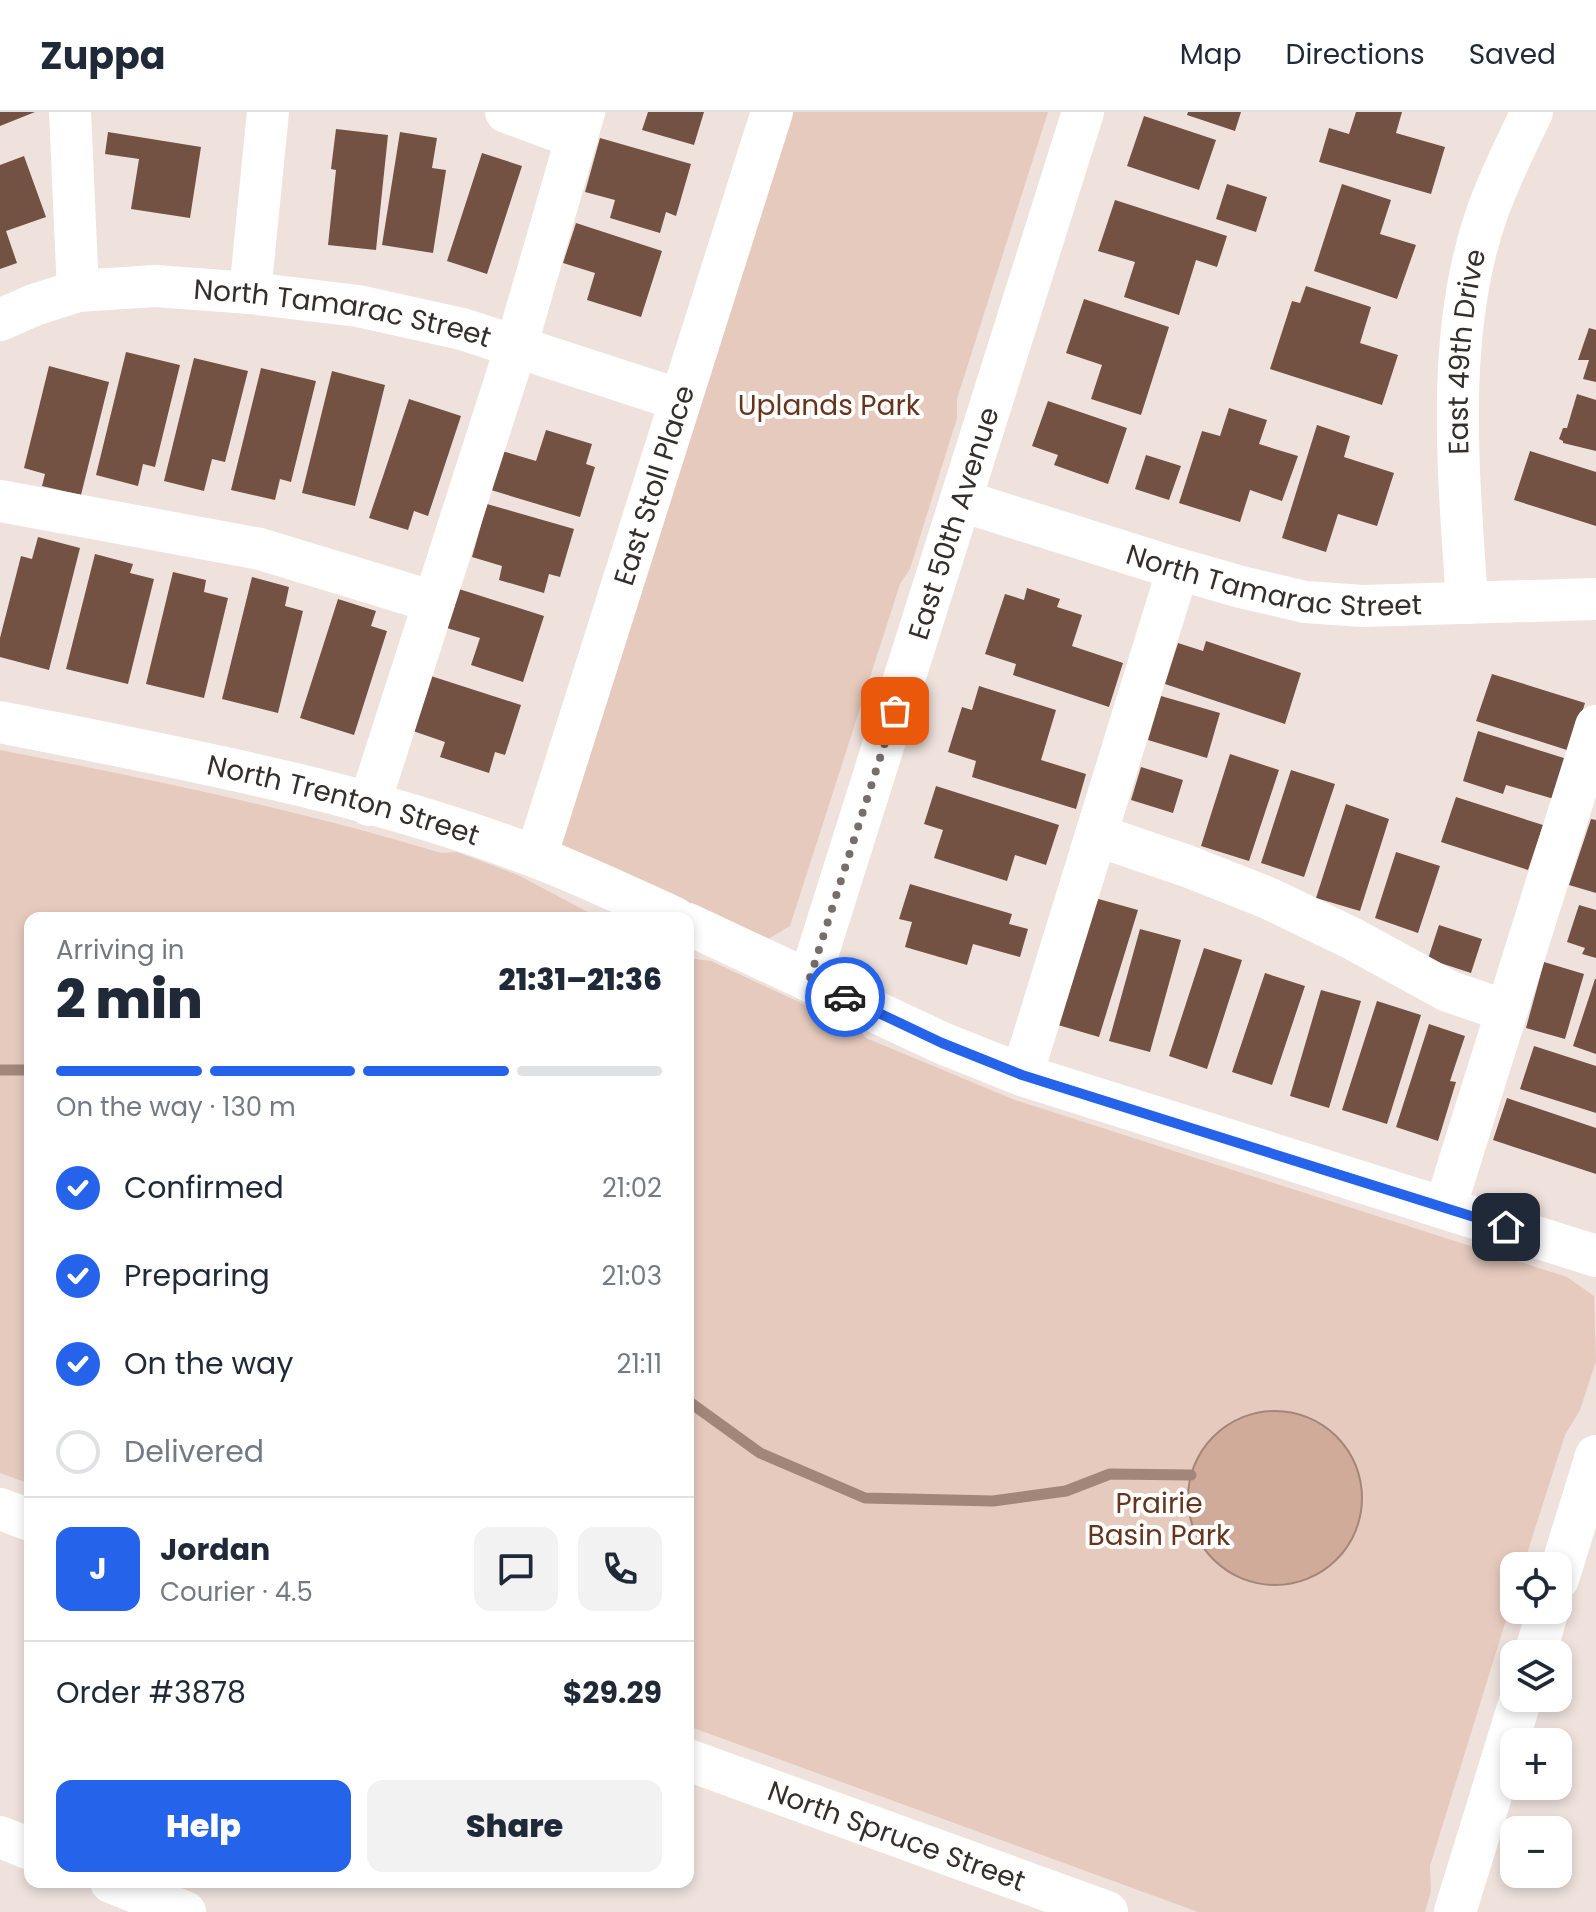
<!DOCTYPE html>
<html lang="en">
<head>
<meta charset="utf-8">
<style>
  :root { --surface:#fff; --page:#f2f2f3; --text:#1f2937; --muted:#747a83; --line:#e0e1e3; --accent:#2563eb }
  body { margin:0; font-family:Poppins,sans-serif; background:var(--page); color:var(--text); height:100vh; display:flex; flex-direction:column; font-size:30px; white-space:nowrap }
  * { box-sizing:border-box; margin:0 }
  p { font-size:26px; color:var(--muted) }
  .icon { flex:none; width:44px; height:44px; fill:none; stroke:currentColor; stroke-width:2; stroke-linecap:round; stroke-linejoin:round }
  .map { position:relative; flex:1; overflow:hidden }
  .sheet { position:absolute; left:24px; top:800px; width:670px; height:976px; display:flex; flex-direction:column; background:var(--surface); border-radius:16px; box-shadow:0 4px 12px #0003 }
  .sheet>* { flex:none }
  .fabs { position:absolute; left:1500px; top:1440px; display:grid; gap:16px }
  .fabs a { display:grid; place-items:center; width:72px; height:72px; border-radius:16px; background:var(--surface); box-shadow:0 4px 12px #0003; font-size:40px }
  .pin { position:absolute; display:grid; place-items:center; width:68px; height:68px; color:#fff; margin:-34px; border-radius:16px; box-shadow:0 4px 12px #0006 }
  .courier { position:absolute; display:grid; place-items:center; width:80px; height:80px; margin:-40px; border:6px solid #2563eb; border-radius:50%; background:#fff; color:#222; box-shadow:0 2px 10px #0007 }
  .overview em { font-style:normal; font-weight:800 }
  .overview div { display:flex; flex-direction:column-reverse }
  .overview { display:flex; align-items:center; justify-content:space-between; height:136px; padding:0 32px }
  h1 { font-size:52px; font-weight:800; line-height:60px }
  .bar { display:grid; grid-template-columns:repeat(4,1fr); gap:12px 8px; align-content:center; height:96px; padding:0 32px }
  .bar i { height:10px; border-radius:6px; background:var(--line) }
  .bar .active { background:var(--accent) }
  .bar p { grid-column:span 4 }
  .line { display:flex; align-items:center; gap:20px; padding:0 32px; border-top:2px solid var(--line) }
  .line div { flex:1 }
  .round { display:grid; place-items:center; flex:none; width:84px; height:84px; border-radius:16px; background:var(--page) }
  ol { padding:0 32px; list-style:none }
  li { display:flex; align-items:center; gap:24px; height:88px }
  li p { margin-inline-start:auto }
  li .icon { padding:8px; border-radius:50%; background:var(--accent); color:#fff; stroke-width:4 }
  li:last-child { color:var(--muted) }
  li i { width:44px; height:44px; border:4px solid var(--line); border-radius:50% }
  .primary-button { display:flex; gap:16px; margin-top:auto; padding:16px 32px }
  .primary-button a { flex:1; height:92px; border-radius:16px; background:var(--accent); color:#fff; font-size:32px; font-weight:800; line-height:92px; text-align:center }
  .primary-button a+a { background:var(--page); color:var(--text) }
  header { display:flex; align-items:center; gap:48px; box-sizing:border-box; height:112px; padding:0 40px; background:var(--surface); border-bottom:2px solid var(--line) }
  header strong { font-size:38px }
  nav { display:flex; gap:44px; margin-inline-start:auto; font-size:28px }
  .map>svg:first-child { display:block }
  .green { fill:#e6cabd }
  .water { fill:#d1ab9a; stroke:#a28679; stroke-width:2 }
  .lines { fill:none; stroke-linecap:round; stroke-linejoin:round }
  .stream { stroke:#a28679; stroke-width:11 }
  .building { fill:#735243 }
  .minor { stroke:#fff; stroke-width:42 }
  .done { stroke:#756e6b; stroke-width:8; stroke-dasharray:0 14.4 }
  .route { stroke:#2563eb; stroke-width:10 }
  .labels { text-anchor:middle; stroke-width:8; stroke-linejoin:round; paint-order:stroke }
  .street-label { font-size:28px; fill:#342f2d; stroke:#fff }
  .park-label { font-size:28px; fill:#67351d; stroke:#fff }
</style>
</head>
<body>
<header>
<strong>Zuppa</strong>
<nav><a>Map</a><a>Directions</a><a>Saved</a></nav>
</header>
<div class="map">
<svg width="1596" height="1800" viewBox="0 0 1596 1800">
  <rect width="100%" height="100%" fill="#efe2dd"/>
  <!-- green -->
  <path class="green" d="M786,0H1048L957,287V306L910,457L900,472L790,814L763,830L560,733Z
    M0,638C149,667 296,697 441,741L457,740L518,763L599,806H30V1372L0,1361Z
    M688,846L711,849L859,918L866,926L1015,988L1567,1165L1594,1184L1596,1249L1580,1298L1565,1323L1523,1454H1514V1482L1430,1754L1431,1779L1425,1800H1198L688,1614Z"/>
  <!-- water -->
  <path class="water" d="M1188 1386a87 87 0 1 1 174 0a87 87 0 1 1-174 0Z"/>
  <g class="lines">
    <!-- stream -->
    <path class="stream" d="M0,958H30
      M688,1289L760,1341L865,1386L993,1389L1066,1379L1110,1362L1191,1363"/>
  </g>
  <!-- building -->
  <path class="building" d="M0,0H35L0,14Z
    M648,0H704L694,33L642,18Z
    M1188,0H1241L1235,19L1187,3Z
    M1356,0H1402L1396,21L1445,35L1431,82L1319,50L1329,16L1349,22Z
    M1144,4L1216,28L1199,78L1127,54Z
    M336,17L388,23L376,138L328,133L336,58L331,57Z
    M108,20L201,35L190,106L131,97L139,47L105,42Z
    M400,20L437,26L432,56L446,58L433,141L382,133Z
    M600,26L691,52L676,104L666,100L660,121L610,106L615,88L585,80Z
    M482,41L522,54L487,162L447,149Z
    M24,44L46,105L6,119L17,151L0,157V53Z
    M1227,72L1267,85L1256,120L1216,107Z
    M1342,72L1391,88L1380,122L1416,133L1397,187L1314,159Z
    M1115,88L1227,124L1217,155L1196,148L1179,203L1124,185L1135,150L1098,139Z
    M576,111L662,139L641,205L587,188L595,161L563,151Z
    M1306,174L1371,195L1360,231L1398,243L1382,293L1270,257L1292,189L1300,191Z
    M1084,187L1169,215L1141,303L1091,287L1102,253L1066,241Z
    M1589,216L1596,218V270L1583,267L1589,248H1578Z
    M126,240L180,253L155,355L143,352L138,374L96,363Z
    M194,246L248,259L225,350L212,347L204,379L164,369Z
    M49,254L109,270L81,383L42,374L45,362L24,356Z
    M261,256L316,269L291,370L280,367L275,388L231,378Z
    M332,259L385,273L355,394L302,381Z
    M1577,282L1596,288V339L1563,331V329L1559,327L1563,316H1567Z
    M409,287L461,304L428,404L414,399L408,418L369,406Z
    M1048,289L1127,316L1108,372L1054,353L1058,343L1032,334Z
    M1229,296L1267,308L1259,332L1298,344L1282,389L1250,378L1240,410L1179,391L1202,319L1220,324Z
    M1317,313L1350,324L1344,345L1394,361L1377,414L1338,402L1326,440L1282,426Z
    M546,318L592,332L586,352L595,355L580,405L491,378L502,339L536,349Z
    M1530,339L1596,360V414L1514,388Z
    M1146,343L1181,354L1169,388L1135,377Z
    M487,392L574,417L560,465L549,462L544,481L499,468L502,454L472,445Z
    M38,425L80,436L49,558L0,545V526L21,444L32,447Z
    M95,442L133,452L130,461L154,467L128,572L66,557Z
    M173,460L206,468L204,480L228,486L204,586L146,572Z
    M252,465L289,475L285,494L303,499L278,601L222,587Z
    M1027,476L1060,487L1057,495L1082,503L1072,534L1123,551L1109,595L1013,563L1016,552L985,542L1005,482L1024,488Z
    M459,477L544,504L523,570L471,553L480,526L447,516Z
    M338,487L376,499L371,514L387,519L354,623L300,606Z
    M1206,529L1301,561L1285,612L1165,572L1178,531L1203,539Z
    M1492,562L1585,591L1570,639L1476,609Z
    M431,564L521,593L505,643L495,640L489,661L440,645L445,630L413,619Z
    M979,574L1056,598L1041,648L1086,662L1076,697L972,665L976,649L948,640L962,595L972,598Z
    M1161,584L1220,601L1207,646L1148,628Z
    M1478,619L1567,647L1554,687L1506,673L1503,682L1463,669Z
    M1230,642L1279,658L1249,749L1201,734Z
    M1141,655L1183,668L1173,701L1131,688Z
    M1291,658L1335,672L1304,765L1261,751Z
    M936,674L1059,713L1046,753L1015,743L1007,769L934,746L943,718L924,712Z
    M1456,685L1543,713L1528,758L1441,730Z
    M1346,692L1389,707L1360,799L1316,786Z
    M1591,707L1596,708V781L1569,773Z
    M1396,740L1440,754L1418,821L1375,806Z
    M910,772L1012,802L1009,812L1028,817L1020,845L973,832L967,853L905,835L912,810L899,807Z
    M1095,786L1138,798L1099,925L1058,913Z
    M1579,793L1596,798V846L1582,842L1585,836L1567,830Z
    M1439,813L1482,827L1471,861L1428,847Z
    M1140,817L1181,828L1150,940L1109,929Z
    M1204,836L1242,848L1207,957L1169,944Z
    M1544,850L1584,862L1565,927L1526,916Z
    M1265,861L1305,874L1272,973L1232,960Z
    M1595,867H1596V942L1573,934Z
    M1321,878L1361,889L1329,996L1290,984Z
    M1377,889L1421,903L1387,1012L1342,998Z
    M1429,912L1465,924L1450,969L1456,970L1438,1029L1396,1015Z
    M1534,934L1596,954V1001L1520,977Z
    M1507,986L1596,1016V1062L1493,1028Z"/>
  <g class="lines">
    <!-- minor -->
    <g class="minor">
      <path d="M70,0L78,179"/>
      <path d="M506,0L577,26"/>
      <path d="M250,181L268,0"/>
      <path id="s1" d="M0,208L34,193L78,179L155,174L250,181L358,194L462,217L680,288"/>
      <path d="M0,389L260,437L434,490"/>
      <path id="s2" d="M962,389L1178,457L1241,475L1305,490L1363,494L1596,487"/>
      <path id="s3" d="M1467,491C1459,364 1444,224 1487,101C1499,67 1516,33 1532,0"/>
      <path id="s4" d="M0,610C180,646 364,679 536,745C583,763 629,785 675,806"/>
      <path d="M369,693L516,235L584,0"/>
      <path d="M1096,723L1187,754L1268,786L1353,827L1448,879L1506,899"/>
      <path id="s5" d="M536,745L772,0"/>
      <path d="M688,812L942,931L1022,963L1596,1144"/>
      <path id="s6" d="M809,869L1083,0"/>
      <path d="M1022,963L1178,457"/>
      <path d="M1445,1096L1596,614"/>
      <path d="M0,1397L30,1408"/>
      <path d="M1558,1467L1596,1344"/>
      <path d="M1535,1542L1548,1498"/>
      <path id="s7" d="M688,1648L1107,1800"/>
      <path d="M0,1725L30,1737"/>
      <path d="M111,1770L185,1800"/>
      <path d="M1455,1800L1521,1586"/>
    </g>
  </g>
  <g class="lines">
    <!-- done -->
    <path class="done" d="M845,885L809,869L895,599"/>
    <!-- route -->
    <path class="route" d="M845,885L942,931L1022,963L1506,1115"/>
  </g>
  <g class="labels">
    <!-- street labels -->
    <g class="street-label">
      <text dy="10" stroke="none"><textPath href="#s1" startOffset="350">North Tamarac Street</textPath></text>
      <text dy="10" stroke="none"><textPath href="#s3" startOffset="252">East 49th Drive</textPath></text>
      <text dy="10" stroke="none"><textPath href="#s5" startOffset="390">East Stoll Place</textPath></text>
      <text dy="10" stroke="none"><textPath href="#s6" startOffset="480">East 50th Avenue</textPath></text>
      <text dy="10" stroke="none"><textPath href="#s2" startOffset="324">North Tamarac Street</textPath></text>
      <text dy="10" stroke="none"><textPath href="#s4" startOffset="352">North Trenton Street</textPath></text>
      <text dy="10" stroke="none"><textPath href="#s7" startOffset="222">North Spruce Street</textPath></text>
    </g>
    <!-- park labels -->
    <g class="park-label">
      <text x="829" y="303">Uplands Park</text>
      <text x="1159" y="1401">Prairie<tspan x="1159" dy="32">Basin Park</tspan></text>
    </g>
  </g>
</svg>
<div class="fabs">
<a><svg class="icon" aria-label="locate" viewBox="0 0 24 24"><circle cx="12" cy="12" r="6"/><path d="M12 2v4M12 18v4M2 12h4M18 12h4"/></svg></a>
<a><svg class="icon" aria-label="layers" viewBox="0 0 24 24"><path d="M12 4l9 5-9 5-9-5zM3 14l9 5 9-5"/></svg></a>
<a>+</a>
<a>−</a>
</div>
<div class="pin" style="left:895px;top:599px;background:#ea580c"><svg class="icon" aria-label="bag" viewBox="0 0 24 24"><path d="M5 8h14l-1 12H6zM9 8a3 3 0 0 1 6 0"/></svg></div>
<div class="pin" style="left:1506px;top:1115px;background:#1f2937"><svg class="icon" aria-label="home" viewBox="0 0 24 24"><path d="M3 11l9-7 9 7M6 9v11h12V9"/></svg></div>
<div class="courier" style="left:845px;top:885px"><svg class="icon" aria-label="car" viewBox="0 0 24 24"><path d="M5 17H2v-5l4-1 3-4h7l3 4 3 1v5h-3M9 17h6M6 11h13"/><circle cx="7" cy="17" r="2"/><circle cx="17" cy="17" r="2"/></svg></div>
<section class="sheet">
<div class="overview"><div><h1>2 min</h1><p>Arriving in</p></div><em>21:31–21:36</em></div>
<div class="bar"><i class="active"></i><i class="active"></i><i class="active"></i><i></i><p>On the way · 130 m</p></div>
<ol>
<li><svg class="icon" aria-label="check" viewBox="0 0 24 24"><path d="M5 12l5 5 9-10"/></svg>Confirmed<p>21:02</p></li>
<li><svg class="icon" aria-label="check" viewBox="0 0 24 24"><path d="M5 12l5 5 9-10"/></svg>Preparing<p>21:03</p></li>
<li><svg class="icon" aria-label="check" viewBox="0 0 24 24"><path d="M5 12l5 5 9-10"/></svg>On the way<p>21:11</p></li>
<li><i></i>Delivered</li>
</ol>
<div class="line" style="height:144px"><b class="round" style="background:var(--accent);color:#fff">J</b><div><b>Jordan</b><p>Courier · 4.5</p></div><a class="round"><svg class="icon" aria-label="chat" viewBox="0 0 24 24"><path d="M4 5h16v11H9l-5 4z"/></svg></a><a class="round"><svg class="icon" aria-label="phone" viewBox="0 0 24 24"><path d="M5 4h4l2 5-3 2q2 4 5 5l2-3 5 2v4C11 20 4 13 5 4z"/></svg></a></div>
<div class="line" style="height:104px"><div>Order #3878</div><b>$29.29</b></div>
<div class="primary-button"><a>Help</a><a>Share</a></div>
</section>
</div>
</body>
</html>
